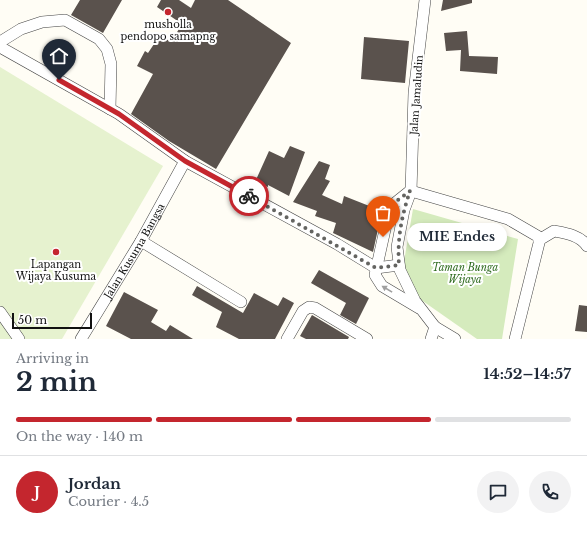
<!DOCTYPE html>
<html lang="en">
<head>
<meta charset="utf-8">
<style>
  :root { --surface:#fff; --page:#f2f2f3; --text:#1f2937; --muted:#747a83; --line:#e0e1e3; --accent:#c4262e }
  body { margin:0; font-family:"Libre Baskerville",serif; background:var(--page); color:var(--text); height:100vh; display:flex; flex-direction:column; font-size:15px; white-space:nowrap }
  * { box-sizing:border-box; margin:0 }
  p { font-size:13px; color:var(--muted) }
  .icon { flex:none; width:22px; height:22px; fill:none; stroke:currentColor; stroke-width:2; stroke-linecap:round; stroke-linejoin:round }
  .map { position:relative; height:339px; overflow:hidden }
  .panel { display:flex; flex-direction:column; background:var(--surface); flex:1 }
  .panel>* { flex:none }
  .scale { position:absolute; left:12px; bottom:10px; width:80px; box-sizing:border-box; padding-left:4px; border:2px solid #111; border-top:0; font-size:11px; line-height:14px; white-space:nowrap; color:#111; -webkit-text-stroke:3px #fff; paint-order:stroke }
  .pin { position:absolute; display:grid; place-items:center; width:34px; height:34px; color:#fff; margin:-41px -17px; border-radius:50% 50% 50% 0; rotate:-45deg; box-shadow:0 0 4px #0007 }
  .pin .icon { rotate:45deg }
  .courier { position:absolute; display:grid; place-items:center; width:40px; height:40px; margin:-20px; border:3px solid #c4262e; border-radius:50%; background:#fff; color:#222; box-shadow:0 1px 5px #0007 }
  .bubble { position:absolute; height:28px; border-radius:14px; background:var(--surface); box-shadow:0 2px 6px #0003; font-size:13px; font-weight:700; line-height:28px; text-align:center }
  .overview em { font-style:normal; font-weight:700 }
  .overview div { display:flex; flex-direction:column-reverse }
  .overview { display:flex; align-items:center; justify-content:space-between; height:68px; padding:0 16px }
  h1 { font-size:26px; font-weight:700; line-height:30px }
  .bar { display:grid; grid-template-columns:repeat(4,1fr); gap:6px 4px; align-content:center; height:48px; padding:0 16px }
  .bar i { height:5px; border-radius:3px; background:var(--line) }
  .bar .current { background:var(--accent) }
  .bar p { grid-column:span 4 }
  .line { display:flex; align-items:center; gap:10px; padding:0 16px; border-top:1px solid var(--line) }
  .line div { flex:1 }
  .round { display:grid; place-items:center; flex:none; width:42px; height:42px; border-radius:21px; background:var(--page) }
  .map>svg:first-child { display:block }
  .park { fill:#d5ebbd }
  .pitch { fill:#e6f2cf }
  .building { fill:#5a524d }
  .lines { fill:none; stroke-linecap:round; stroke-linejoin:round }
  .minor-casing { stroke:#444; stroke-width:12 }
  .minor { stroke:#fff; stroke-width:11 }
  .oneway { fill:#a0a0a0 }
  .done { stroke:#646461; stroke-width:4; stroke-dasharray:0 7.2 }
  .route { stroke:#c4262e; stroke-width:5 }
  .poi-dot { fill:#c4262e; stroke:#fff; stroke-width:1.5 }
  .labels { text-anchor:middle; stroke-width:4; stroke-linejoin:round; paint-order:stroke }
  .poi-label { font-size:10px; fill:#111; stroke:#fff }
  .street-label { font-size:10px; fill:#111; stroke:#fff }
  .park-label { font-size:10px; font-style:italic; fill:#2f6b1f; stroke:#fff }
</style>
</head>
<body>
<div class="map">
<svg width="587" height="339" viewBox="0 0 587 339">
  <rect width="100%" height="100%" fill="#fffdf5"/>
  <!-- park -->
  <path class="park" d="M413,209L518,239L502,339H477L417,297L403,267Z"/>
  <!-- pitch -->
  <path class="pitch" d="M0,67L163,166L62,339H0Z"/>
  <!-- building -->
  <path class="building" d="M80,0H122L103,33L71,15Z
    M161,0H179L191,8L195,0H228L291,43L216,169L169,141L131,114L153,74L137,66L145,51L148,53L160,35L171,42L182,24L157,7Z
    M443,0H472V3L441,11Z
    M467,31L469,56L498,57L497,74L460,71L461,50L446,51L444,33Z
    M364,37L409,41L405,83L361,79Z
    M290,146L305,152L289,196L268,185V187L255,182L269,151L284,158Z
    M319,161L330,165L325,179L330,181L322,195L342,204L344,196L382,211L373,252L333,233L336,223L315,216L317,211L293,202Z
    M319,270L369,298L356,324L340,315L346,303L311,283Z
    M197,286L243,313L254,293L278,306L283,297L294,303L275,339H239L216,327L222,312L192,295Z
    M124,292L158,310L151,322L166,331L170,325L193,339H131L106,326Z
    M579,305L587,306V332L575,331Z
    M312,315L349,337L348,339H306L300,336Z"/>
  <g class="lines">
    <defs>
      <g id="minor">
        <path d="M425,0L414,93L411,191L404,210L397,247L400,270L415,301L435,327L431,339"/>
        <path d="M0,42L21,29L42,22L65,20L99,39L107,49L111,64L110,109"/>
        <path d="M0,47L119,114L185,161L337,244L376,268L399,265"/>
        <path d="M410,191L390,207L375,275L382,286L419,308"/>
        <path d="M411,191L508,219L539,237V243L515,339"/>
        <path d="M539,240L554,231C565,233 580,235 587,246"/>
        <path d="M141,241L241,302"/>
        <path d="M0,312L19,339"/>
        <path d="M435,327L455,339"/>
        <path id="s1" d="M81,339L141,241L185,161"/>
        <path d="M287,339L303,311L309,307L315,308L367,339"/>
      </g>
    </defs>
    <!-- minor casing -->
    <use href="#minor" class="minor-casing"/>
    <!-- minor -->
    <use href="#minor" class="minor"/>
  </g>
  <!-- one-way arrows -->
  <defs><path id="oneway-solid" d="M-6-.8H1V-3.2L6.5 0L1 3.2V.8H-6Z"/></defs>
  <use class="oneway" href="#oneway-solid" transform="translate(387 289) rotate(-149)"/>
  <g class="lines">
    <!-- done -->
    <path class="done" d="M249,196L376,268L399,265C397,238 402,215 410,191L390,206L383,237"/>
    <!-- route -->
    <path class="route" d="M59,80L119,114L185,161L249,196"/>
  </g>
  <!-- markers -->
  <g class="poi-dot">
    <circle cx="168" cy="12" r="4"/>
    <circle cx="56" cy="252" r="4"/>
  </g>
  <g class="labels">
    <!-- poi labels -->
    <g class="poi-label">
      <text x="168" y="28">musholla<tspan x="168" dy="12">pendopo samapng</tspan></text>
      <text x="56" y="268">Lapangan<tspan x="56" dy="12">Wijaya Kusuma</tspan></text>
    </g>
    <!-- street labels -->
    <g class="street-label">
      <text transform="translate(416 95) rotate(-86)" y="4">Jalan Jamaludin</text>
      <text dy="4" stroke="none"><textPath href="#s1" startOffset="103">Jalan Kusuma Bangsa</textPath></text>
    </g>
    <!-- park labels -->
    <g class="park-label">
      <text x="465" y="271">Taman Bunga<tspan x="465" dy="12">Wijaya</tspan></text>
    </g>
  </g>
</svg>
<div class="scale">50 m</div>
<div class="pin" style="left:383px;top:237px;background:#ea580c"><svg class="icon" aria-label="bag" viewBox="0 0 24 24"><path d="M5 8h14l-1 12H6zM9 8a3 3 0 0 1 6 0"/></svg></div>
<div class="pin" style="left:59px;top:80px;background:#1f2937"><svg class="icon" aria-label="home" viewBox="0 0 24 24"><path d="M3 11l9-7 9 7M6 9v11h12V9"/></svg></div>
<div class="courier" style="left:249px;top:196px"><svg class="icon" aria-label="bike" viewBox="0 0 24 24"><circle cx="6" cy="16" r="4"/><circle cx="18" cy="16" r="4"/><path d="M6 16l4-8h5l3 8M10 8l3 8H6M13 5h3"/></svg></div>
<div class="bubble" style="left:407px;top:223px;width:100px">MIE Endes</div>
</div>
<section class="panel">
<div class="overview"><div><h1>2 min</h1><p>Arriving in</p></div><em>14:52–14:57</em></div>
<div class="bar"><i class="current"></i><i class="current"></i><i class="current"></i><i></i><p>On the way · 140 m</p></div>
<div class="line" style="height:72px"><b class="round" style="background:var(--accent);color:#fff">J</b><div><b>Jordan</b><p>Courier · 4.5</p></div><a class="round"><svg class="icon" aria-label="chat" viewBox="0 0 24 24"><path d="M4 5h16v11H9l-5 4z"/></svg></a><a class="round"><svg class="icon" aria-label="phone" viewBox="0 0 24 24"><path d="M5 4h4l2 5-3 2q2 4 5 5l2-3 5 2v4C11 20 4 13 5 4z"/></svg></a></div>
</section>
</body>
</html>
